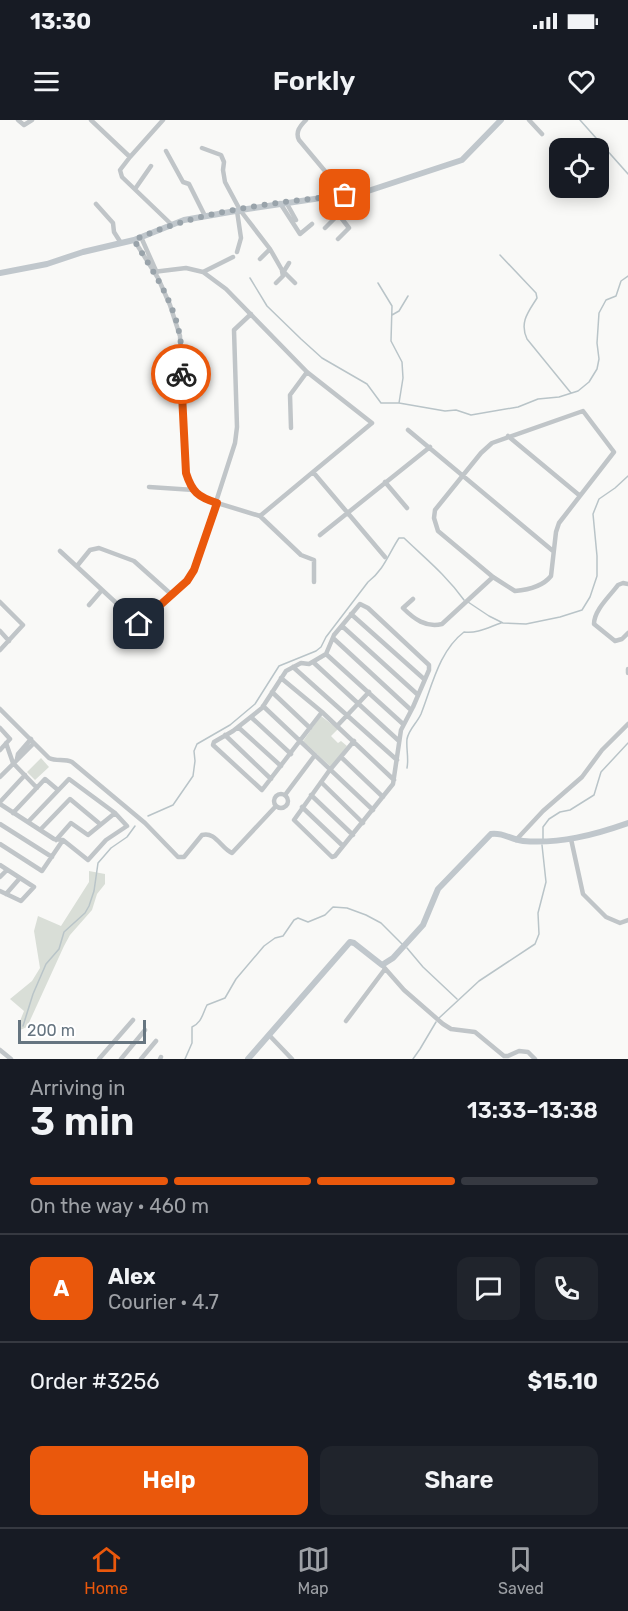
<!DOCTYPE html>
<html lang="en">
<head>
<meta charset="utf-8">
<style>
  :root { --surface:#171b24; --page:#20242c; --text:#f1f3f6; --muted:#9ea1a6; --line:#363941; --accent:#ea580c }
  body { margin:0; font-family:Rubik,sans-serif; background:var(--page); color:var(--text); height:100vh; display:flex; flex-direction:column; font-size:22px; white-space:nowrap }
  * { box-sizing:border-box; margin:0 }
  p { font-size:20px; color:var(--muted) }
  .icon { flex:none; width:33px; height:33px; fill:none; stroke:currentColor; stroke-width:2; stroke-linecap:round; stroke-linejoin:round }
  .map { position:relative; height:939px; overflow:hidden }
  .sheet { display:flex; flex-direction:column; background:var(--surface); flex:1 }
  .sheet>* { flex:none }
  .controls { position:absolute; left:549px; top:18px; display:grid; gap:12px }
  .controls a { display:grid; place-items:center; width:60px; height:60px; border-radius:12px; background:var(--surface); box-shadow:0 3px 15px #0003; font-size:30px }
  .scale { position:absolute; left:18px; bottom:15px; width:128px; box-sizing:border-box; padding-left:6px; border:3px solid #667580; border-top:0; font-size:16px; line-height:21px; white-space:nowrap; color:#667580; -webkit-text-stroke:4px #fff; paint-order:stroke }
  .pin { position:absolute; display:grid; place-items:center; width:51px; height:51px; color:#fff; margin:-26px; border-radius:12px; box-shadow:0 3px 9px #0006 }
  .courier { position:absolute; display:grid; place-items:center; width:60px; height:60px; margin:-30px; border:4px solid #ea580c; border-radius:50%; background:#fff; color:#222; box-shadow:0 2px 8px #0007 }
  .headline em { font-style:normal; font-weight:600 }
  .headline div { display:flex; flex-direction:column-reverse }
  .headline { display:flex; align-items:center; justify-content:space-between; height:102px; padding:0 30px }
  h1 { font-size:39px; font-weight:600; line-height:45px }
  .bar { display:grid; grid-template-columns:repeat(4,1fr); gap:9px 6px; align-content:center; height:72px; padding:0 30px }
  .bar i { height:8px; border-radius:4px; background:var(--line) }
  .bar .on { background:var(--accent) }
  .bar p { grid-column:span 4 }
  .line { display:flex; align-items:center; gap:15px; padding:0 30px; border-top:2px solid var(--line) }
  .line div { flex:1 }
  .round { display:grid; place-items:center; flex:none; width:63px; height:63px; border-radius:12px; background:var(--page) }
  .primary-button { display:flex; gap:12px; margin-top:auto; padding:12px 30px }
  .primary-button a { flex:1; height:69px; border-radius:12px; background:var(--accent); color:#fff; font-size:24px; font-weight:600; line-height:69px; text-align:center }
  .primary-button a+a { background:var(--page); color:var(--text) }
  .status { display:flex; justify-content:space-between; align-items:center; height:42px; padding:0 30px; background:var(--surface); direction:ltr }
  .status svg { height:16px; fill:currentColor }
  header { display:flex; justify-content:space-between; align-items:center; height:78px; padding:0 30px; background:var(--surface); font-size:27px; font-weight:600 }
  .menu { display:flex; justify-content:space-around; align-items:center; height:84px; border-top:2px solid var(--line); background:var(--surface); font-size:16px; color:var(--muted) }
  .menu a { display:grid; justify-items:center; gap:3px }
  .menu .on { color:var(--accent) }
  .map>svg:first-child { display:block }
  .green { fill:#d9ded7 }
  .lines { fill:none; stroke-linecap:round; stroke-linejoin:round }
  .stream { stroke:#b9c4c8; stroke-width:1.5 }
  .street { stroke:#c0c5c8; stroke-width:4.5 }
  .secondary { stroke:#c0c7cc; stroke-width:6 }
  .done { stroke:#99a3aa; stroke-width:6; stroke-dasharray:0 10.8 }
  .route { stroke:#ea580c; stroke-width:8 }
</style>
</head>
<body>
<div class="status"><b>13:30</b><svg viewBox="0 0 49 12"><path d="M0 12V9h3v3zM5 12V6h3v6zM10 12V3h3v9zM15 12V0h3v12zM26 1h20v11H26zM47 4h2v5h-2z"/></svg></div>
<header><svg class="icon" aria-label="menu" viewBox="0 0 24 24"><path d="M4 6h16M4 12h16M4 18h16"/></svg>Forkly<svg class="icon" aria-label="heart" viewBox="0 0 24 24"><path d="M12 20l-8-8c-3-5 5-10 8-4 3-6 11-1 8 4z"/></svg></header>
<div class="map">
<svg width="628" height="939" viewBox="0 0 628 939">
  <rect width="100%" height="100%" fill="#f9f9f7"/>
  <!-- green -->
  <path class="green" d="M321,596L338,609L331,616L338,623L341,621L347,626L331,647L303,621Z
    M41,638L49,647L35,660L27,652Z
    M89,751L105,754V764L97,774L92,790L70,815L64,826L27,907L20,910L18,906L24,891L10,879L32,861L40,848L34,811L38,796L61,806L89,762Z"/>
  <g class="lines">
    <!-- stream -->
    <path class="stream" d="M580,0L628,54
      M500,135L536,173L537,178C529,191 519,202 527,219L571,273
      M250,158L267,186L301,219L322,238L367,264L381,283H399L445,291L456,290L471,295L518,287L538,279L559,277L578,271L589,262L597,249L599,239L597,223L599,193L606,180L616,176L621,161L628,156
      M378,163L392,186L391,221L402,242L403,258L399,283
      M392,195L399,191L408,176
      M468,482L489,496L503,503L526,504L560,497L582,490L590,477L597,456V436L593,394L599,379L615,368L628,356
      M407,648C409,638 406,629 407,619C409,609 417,603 421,594C432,566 439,531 464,512C477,514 489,507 501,503
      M148,696L173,685L193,656L195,641L194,631L197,624L230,605L255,584L279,546L316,531L321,527L326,517L368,462C384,450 389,433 399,418H404C426,439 446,455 464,480
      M543,720V707L549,699L560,692L570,690L594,675L601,652L628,623
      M407,828L423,847L457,879
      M439,898L479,861L535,824L539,814L538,793L546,762L542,725
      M23,906L33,874L46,844L59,829L64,812L85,793L89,786L94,771L98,743L111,728L127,717L135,706
      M185,939L192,923V907C202,902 202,895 207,885L225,878L236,859L264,826L275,818L283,816L294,800L298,798L308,802L325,795L333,787L347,788L366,795L381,803L402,824
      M413,939L420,929L436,902"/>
    <!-- street -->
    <path class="street" d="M18,0L24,5L32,0
      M91,0L130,37L120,50L122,57L171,104
      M306,0C300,6 295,12 299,20L345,75
      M529,0L542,14
      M202,28L221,35L224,42L223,50L225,62L240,90L270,129L282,150L295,163
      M166,31L183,62L189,64L205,96
      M130,37L163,0
      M135,69L151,46
      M325,77L349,108L338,119
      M286,82L296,100
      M280,83L300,114L312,104
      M96,84L113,103L114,112L121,123
      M237,91L241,118L237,132
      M325,108L338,95
      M141,117L157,153
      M134,120L158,158L170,185L180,216L186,353L190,367L204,379L260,396L301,435L314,440V462
      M260,139L270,129
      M284,151L289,143
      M153,152L186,148L203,152L226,169L307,252L372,303L260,396
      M203,152L233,137
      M276,163L283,156L282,151
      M154,263L182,262
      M583,291L614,332L559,403L556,412L551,456C543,466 527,470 515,471L493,457L438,411L434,398L435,390L481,333L492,323Z
      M291,308L290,275L307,252
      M408,310L553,431
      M508,316L579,375
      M313,352L385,437
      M385,362L407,388
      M149,367L194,370
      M320,415L430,327
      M60,431L139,504L187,461L194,450L235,323L237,307L234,210L251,194
      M77,446L90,430L99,428L134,441L172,475
      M628,464L623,463L618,465C610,476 594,490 594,504L615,521L622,519L628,513
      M413,479L403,488C414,499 426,508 442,504L493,457
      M0,482L23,505L0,530
      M89,485L102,470
      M351,494L424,559
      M342,506L417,574
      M0,511L9,521
      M333,518L411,590
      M326,534L403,604
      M313,542L399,621
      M293,547L397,640
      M628,549V553
      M281,558L322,592L394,660
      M272,572L310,608
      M263,586L373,690
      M0,589L49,638C57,642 64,638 72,642L145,703L178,737H184L202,715C215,711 221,728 232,733L276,686
      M322,592L262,670L213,625L214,622L233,611L262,588L286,551L301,543L309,544L326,534L334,515L360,484L368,488L429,545V550L413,587L401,610L393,664L335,736L332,737L294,700L329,651L354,621
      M251,597L291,634
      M337,606L369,572
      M238,607L281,646
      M0,608L10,619L0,630
      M225,615L271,659
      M6,623L13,643L37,668
      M341,637L383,677
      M17,639L18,634L31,619
      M0,657L34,623
      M321,662L363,703
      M274 681a7 7 0 1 1 14 0a7 7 0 1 1-14 0Z
      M285,675L315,635
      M311,675L353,715
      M0,682L25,655
      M0,684L54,719L63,720L88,740L106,720L127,706L115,693L69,659L28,702
      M302,687L343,726
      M13,693L45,659L58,670
      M0,704L52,737
      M41,709L70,679L100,704
      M571,719L583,774L606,797L620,803L628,800
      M56,720L71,703L88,715L115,693
      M516,720L543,691L582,657L602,630L628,604
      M0,724L42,751L63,720
      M0,745L34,767L21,781L0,771
      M0,757L7,750
      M6,774L20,758
      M382,845L404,870L443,904L451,909L475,912L504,936H508L519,931L528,932L535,939
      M346,901L385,849
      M269,915L292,939
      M0,930L11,939
      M99,939L133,900
      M121,939L145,910
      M141,939L156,921
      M160,939L161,937"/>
    <!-- secondary -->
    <path class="secondary" d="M0,153L47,144L83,132L134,120L184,100L247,89L368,71L462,40L501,0
      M248,939L350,822L354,823L382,845L393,838L423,805L438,769L491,714C503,712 512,720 523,721C560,724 594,715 628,703"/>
  </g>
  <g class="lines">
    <!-- done -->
    <path class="done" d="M181,254C181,242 182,229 180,217C174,181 152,150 134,120C200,90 274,83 345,75"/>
    <!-- route -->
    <path class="route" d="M139,504L187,461L194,450L217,383C198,377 192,372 186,353L181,254"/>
  </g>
</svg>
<div class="controls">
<a><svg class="icon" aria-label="locate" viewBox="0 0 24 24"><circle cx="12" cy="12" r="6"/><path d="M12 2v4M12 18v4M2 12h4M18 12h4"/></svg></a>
</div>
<div class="scale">200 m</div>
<div class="pin" style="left:345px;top:75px;background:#ea580c"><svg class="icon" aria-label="bag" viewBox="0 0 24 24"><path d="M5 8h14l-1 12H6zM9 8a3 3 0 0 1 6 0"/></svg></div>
<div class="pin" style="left:139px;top:504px;background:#1f2937"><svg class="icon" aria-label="home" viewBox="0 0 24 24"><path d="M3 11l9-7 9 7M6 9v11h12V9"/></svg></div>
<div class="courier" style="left:181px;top:254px"><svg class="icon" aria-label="bike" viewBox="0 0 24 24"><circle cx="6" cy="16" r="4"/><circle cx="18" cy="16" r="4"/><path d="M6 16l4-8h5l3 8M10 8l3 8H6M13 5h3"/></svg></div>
</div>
<section class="sheet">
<div class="headline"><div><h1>3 min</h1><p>Arriving in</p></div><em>13:33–13:38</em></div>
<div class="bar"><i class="on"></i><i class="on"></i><i class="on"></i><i></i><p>On the way · 460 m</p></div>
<div class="line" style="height:108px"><b class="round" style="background:var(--accent);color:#fff">A</b><div><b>Alex</b><p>Courier · 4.7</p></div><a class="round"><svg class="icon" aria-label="chat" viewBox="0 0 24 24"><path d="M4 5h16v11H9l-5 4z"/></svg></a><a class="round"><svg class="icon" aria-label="phone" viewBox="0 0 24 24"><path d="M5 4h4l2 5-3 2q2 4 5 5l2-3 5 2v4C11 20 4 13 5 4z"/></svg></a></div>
<div class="line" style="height:78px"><div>Order #3256</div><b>$15.10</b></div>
<div class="primary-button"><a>Help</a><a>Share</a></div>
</section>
<nav class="menu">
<a class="on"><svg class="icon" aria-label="home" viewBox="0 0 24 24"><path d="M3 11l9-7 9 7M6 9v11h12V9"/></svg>Home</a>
<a><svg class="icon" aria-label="map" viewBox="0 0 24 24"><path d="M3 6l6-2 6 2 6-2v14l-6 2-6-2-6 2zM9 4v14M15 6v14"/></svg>Map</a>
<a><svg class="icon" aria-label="saved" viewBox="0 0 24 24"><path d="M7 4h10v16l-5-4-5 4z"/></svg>Saved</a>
</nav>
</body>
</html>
